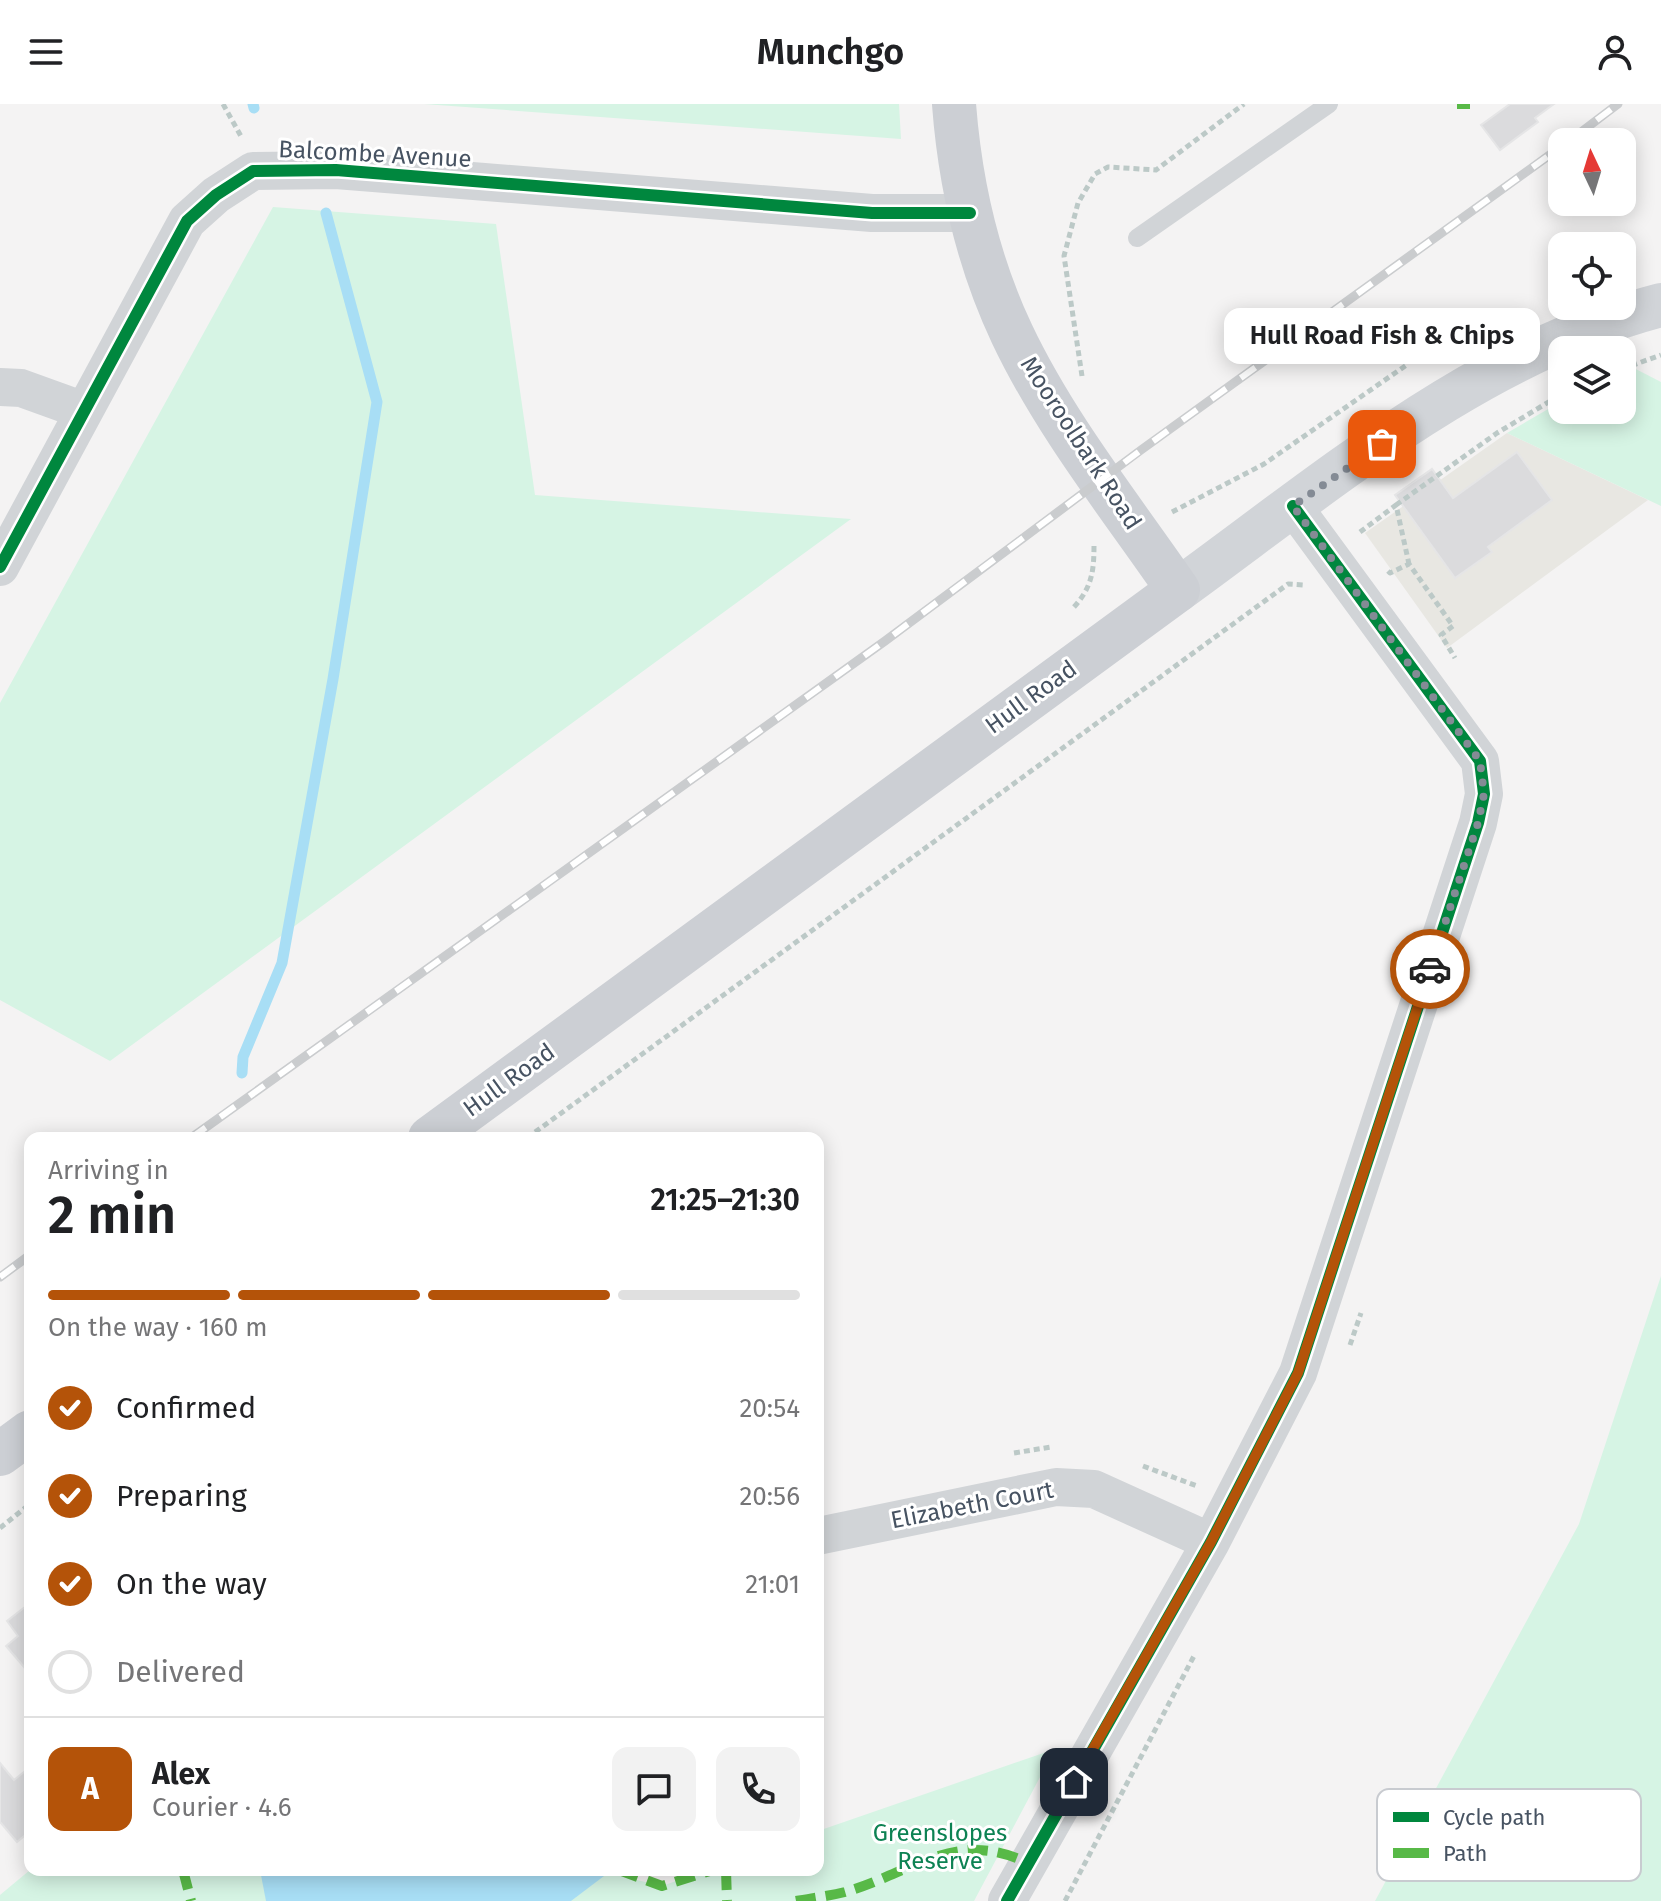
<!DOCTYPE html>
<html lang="en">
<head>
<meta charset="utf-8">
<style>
  :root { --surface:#fff; --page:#f2f2f2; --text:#202124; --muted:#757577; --line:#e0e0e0; --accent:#b45309 }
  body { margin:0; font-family:"Fira Sans",sans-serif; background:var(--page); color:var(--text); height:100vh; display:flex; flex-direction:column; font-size:30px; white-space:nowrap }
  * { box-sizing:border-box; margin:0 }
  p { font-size:26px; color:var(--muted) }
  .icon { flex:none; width:44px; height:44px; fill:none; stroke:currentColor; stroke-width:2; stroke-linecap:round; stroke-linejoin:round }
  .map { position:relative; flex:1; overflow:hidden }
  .sheet { position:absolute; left:24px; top:1028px; width:800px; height:744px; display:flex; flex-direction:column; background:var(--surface); border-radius:16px; box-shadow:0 4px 20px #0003 }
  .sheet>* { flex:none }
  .needle { width:52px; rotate:356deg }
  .controls { position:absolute; left:1548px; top:24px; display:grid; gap:16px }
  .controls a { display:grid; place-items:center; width:88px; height:88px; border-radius:16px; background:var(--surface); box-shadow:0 4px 20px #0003; font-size:40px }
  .pin { position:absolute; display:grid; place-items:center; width:68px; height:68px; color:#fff; margin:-34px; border-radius:16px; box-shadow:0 4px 12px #0006 }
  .courier { position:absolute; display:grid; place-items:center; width:80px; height:80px; margin:-40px; border:6px solid #b45309; border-radius:50%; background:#fff; color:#222; box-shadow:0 2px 10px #0007 }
  .bubble { position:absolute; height:56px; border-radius:16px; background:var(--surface); box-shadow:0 4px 20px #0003; font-size:26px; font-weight:600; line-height:56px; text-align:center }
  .overview em { font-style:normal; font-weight:600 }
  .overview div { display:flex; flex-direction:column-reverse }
  .overview { display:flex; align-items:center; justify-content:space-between; height:136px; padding:0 24px }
  h1 { font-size:52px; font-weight:600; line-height:60px }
  .bar { display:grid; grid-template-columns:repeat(4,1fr); gap:12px 8px; align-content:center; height:96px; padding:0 24px }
  .bar i { height:10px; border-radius:6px; background:var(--line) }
  .bar .active { background:var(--accent) }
  .bar p { grid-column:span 4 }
  .line { display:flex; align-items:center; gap:20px; padding:0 24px; border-top:2px solid var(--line) }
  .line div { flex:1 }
  .round { display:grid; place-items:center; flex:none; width:84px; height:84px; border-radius:16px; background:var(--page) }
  ol { padding:0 24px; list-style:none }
  li { display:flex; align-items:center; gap:24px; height:88px }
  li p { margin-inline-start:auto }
  li .icon { padding:8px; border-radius:50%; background:var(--accent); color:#fff; stroke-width:4 }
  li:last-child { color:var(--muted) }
  li i { width:44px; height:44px; border:4px solid var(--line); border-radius:50% }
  header { display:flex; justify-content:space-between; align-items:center; height:104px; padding:0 24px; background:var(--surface); font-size:36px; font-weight:600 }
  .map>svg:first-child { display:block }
  .commercial { fill:#e8e7e2 }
  .green { fill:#d6f4e4 }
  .water { fill:#a8def5 }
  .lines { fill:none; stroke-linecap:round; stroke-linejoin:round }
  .stream { stroke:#a8def5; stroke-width:11 }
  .building { fill:#dbdbdd; stroke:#e5e5e6; stroke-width:2 }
  .path { stroke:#bcc9c7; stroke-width:5; stroke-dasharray:6 4; stroke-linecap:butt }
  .lane { stroke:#d1d4d7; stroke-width:18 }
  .street { stroke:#d1d4d7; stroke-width:38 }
  .secondary { stroke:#d1d4d8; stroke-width:44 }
  .primary { stroke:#cccfd4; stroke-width:44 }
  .rail-casing { stroke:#caccce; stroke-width:9 }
  .rail { stroke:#fff; stroke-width:6; stroke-dasharray:18; stroke-linecap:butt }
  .quiet { stroke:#58b947; stroke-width:10; stroke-dasharray:20 10; stroke-linecap:butt }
  .cycleway-casing { stroke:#fff; stroke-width:17 }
  .cycleway { stroke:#00873e; stroke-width:12 }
  .done { stroke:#848b95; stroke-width:8; stroke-dasharray:0 14.4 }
  .route { stroke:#b45309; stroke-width:10 }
  .labels { text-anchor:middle; stroke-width:6; stroke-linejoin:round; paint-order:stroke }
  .street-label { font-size:24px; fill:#475362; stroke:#fff }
  .park-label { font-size:24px; fill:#0d8253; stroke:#fff }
  .key { fill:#fff; stroke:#c8cbd0; stroke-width:2 }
  .key-label { font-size:22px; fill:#475362 }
</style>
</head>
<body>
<header><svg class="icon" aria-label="menu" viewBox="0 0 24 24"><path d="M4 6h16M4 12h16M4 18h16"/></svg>Munchgo<svg class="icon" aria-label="person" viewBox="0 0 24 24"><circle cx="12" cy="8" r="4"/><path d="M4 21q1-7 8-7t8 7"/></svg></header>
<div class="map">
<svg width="1661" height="1797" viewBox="0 0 1661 1797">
  <rect width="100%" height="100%" fill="#f4f3f3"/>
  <!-- commercial -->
  <path class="commercial" d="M1507,329L1648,396L1447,544L1365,429Z"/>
  <!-- green -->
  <path class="green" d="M424,0H899L901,35Z
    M273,103L496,120L535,391L851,415L110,957L0,896V599Z
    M1626,260L1661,278V402L1507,329L1562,297V306H1622V262Z
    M1661,1172V1797H1375L1579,1420Z
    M1055,1645L974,1797H0V1791L30,1766H595L662,1782L707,1766H818V1727Z"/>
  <!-- water -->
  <path class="water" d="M260,1766H593L608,1769L571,1797H266Z"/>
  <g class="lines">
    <!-- stream -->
    <path class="stream" d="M253,0L254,4
      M242,969L243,953L282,859L333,575L377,298L326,109"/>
  </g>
  <!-- building -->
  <path class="building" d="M1510,0H1554L1535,14L1538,18L1500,46L1481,21Z
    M1517,348L1552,396L1488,443L1492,448L1455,474L1395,391L1432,365L1453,394Z
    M30,1499V1570L6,1542L18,1532L7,1517Z
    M0,1659L14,1676L30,1663V1727L17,1738L0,1718Z"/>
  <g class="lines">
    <!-- path -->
    <path class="path" d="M223,0L242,34
      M1622,265L1661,251
      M1082,272L1064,152L1078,99L1095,70L1108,63L1156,66L1244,0
      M1396,401L1497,329L1562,290
      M1172,408L1264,360L1408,260
      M1360,428L1396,401L1409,460
      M1388,467L1390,469L1409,460L1453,522L1441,531L1455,554
      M1074,503C1092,483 1094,467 1094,441
      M527,1034L1288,480L1303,481
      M1350,1241L1361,1209
      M1014,1349L1051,1343
      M1143,1362L1197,1382
      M0,1424L30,1400
      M1065,1797L1195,1550"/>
    <!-- lane -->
    <path class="lane" d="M1137,134L1329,0"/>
    <!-- street -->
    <path class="street" d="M0,283L21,284L82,306
      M0,463L187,117L216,91L253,67L336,66L872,109H970
      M818,1432L1056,1383L1094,1385L1211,1438
      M1007,1797L1211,1438L1298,1269L1478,719L1484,690L1480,657L1293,402"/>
    <!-- secondary -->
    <path class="secondary" d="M1178,486C1327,378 1479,248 1661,201"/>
    <!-- primary -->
    <path class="primary" d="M430,1034L1178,486C1121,403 1055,321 1012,230C978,158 960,79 954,0
      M0,1350L30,1328"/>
    <defs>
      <path id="rail" d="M1568,38L1618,0
        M191,1034L885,537L1141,346L1562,42
        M0,1173L30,1151"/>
    </defs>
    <!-- rail casing -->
    <use href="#rail" class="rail-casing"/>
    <!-- rail -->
    <use href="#rail" class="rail"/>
    <!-- quiet -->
    <path class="quiet" d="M1457,0H1470
      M183,1766L191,1797
      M619,1766L662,1782L713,1766
      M726,1766L727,1797
      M796,1797C812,1794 829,1792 845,1788C912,1769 955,1724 1028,1759"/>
    <defs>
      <path id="cycleway" d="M0,463L187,117L216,91L253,67L336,66L872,109H970
        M1007,1797L1211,1438L1298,1269L1478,719L1484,690L1480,657L1293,402"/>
    </defs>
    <!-- cycleway casing -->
    <use href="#cycleway" class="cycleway-casing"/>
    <!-- cycleway -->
    <use href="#cycleway" class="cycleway"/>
  </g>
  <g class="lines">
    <!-- done -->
    <path class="done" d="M1382,340L1293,402L1480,657L1484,690L1478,719L1430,865"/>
    <!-- route -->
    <path class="route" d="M1074,1678L1211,1438L1298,1269L1430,865"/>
  </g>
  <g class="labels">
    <!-- street labels -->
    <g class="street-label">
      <text transform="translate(375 50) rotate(3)" y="8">Balcombe Avenue</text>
      <text transform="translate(1081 339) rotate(57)" y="8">Mooroolbark Road</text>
      <text transform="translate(1031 593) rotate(-36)" y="8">Hull Road</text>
      <text transform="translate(509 976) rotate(-36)" y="8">Hull Road</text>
      <text transform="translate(972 1401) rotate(-11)" y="8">Elizabeth Court</text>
    </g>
    <!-- park labels -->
    <g class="park-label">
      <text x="940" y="1737">Greenslopes<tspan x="940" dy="28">Reserve</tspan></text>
    </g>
  </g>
  <!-- legend -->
  <rect x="1377" y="1685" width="264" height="92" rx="12" class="key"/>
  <rect x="1393" y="1708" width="36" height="10" fill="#00873e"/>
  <rect x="1393" y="1744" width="36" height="10" fill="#58b947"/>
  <g class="key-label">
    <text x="1443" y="1721">Cycle path</text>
    <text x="1443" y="1757">Path</text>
  </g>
</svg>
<div class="controls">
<a><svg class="needle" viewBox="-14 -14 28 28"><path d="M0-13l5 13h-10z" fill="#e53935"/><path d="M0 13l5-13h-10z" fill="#757577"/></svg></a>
<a><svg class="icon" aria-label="locate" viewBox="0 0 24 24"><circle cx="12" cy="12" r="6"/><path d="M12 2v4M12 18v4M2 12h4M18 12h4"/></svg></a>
<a><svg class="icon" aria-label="layers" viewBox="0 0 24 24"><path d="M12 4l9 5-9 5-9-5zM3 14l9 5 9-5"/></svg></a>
</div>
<div class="pin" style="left:1382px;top:340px;background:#ea580c"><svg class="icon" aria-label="bag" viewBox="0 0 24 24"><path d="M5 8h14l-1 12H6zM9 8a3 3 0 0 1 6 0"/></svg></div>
<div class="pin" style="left:1074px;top:1678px;background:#1f2937"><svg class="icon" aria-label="home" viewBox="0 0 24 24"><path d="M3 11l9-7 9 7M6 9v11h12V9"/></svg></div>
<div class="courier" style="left:1430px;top:865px"><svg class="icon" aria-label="car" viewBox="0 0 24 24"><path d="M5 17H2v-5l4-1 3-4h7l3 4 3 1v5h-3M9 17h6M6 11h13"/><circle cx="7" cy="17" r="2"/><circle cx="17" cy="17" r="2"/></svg></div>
<div class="bubble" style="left:1224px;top:204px;width:316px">Hull Road Fish &amp; Chips</div>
<section class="sheet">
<div class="overview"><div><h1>2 min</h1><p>Arriving in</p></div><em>21:25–21:30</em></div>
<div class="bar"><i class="active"></i><i class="active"></i><i class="active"></i><i></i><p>On the way · 160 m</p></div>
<ol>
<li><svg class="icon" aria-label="check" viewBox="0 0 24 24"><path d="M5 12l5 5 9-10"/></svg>Confirmed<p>20:54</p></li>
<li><svg class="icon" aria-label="check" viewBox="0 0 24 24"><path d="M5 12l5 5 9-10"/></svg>Preparing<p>20:56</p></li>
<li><svg class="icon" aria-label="check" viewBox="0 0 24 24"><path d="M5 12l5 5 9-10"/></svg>On the way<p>21:01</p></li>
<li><i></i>Delivered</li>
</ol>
<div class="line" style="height:144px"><b class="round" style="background:var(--accent);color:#fff">A</b><div><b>Alex</b><p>Courier · 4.6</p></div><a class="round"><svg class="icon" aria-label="chat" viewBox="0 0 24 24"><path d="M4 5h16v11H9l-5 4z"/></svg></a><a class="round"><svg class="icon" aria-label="phone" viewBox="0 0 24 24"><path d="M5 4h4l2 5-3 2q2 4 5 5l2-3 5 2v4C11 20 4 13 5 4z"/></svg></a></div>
</section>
</div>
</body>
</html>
